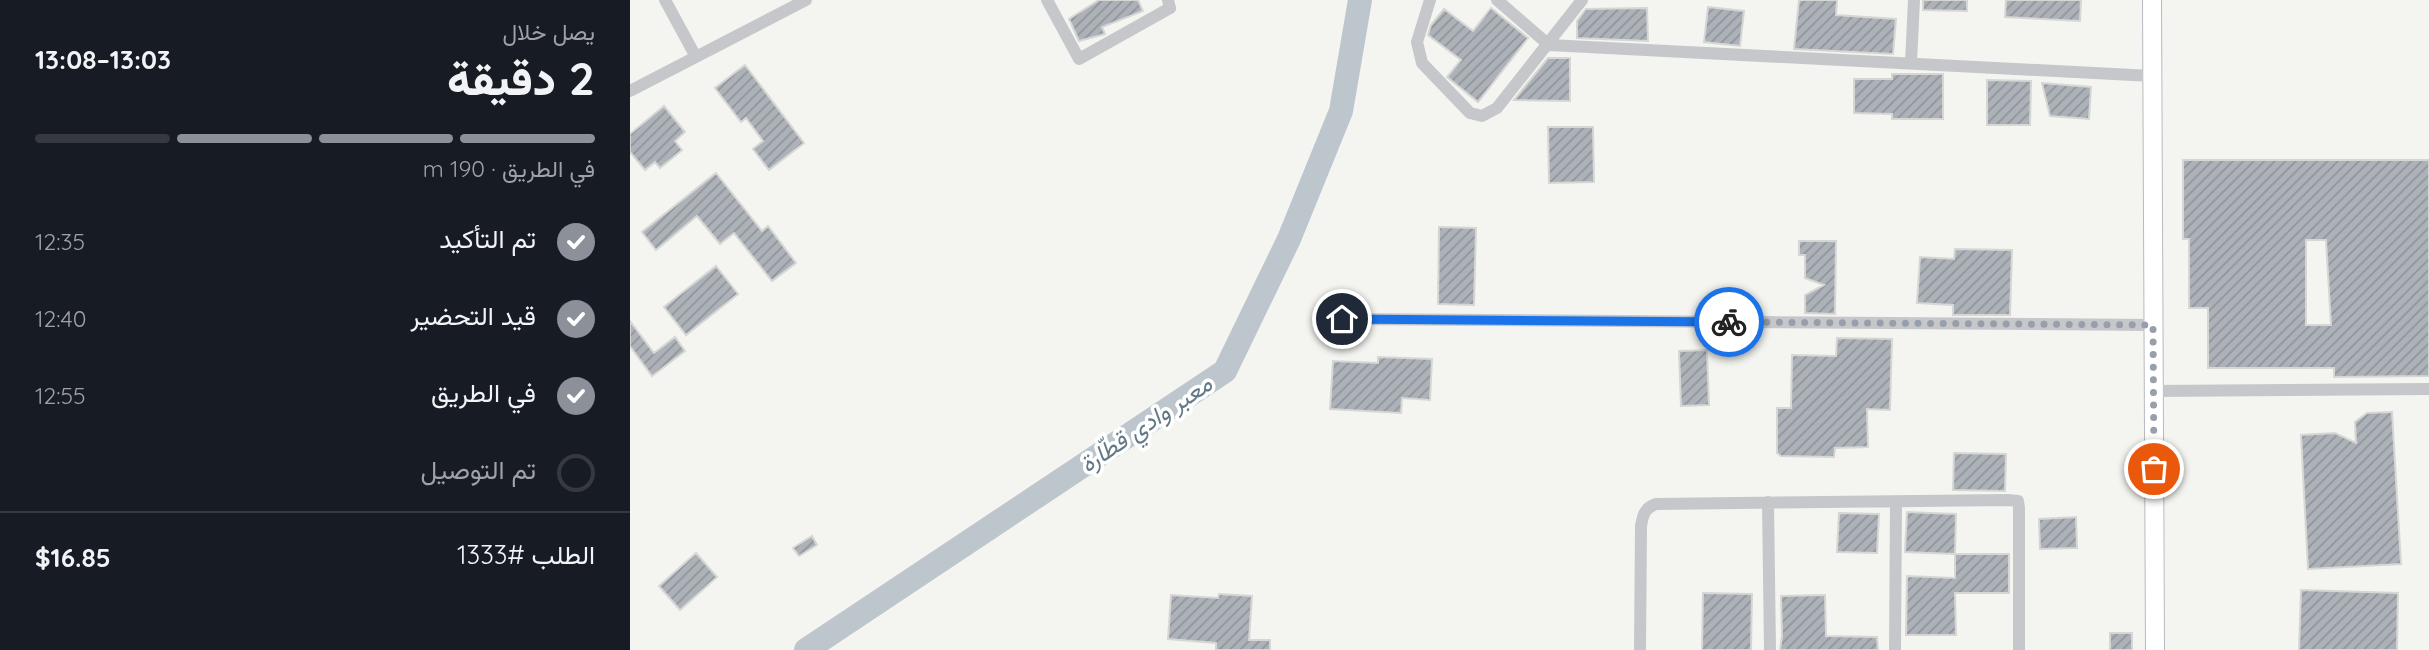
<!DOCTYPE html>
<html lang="ar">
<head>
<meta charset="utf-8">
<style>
  :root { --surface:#171b24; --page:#242831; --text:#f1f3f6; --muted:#9ea1a6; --line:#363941; --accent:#8c9099 }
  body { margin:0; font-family:Quicksand,Vazirmatn,sans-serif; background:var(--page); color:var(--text); direction:rtl; height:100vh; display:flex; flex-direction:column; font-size:26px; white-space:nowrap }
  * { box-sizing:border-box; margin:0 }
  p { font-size:23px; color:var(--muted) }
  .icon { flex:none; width:38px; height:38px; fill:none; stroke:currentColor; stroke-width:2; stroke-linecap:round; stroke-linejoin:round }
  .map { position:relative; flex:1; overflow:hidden; direction:ltr }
  .drawer { display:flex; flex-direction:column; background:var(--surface); width:630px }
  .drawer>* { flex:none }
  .pin { position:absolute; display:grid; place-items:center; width:60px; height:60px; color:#fff; margin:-30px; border:4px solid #fff; border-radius:50%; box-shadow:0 2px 7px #0007 }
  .courier { position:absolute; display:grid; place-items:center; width:70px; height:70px; margin:-35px; border:5px solid #1a73e8; border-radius:50%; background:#fff; color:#222; box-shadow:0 2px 9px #0007 }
  .summary em { font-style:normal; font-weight:800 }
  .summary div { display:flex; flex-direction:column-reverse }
  .summary { display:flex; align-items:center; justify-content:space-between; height:119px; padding:0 35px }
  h1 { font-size:46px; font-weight:800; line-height:52px }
  .bar { display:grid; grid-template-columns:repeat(4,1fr); gap:10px 7px; align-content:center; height:84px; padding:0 35px }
  .bar i { height:9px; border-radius:5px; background:var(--line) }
  .bar .active { background:var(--accent) }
  .bar p { grid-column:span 4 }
  .line { display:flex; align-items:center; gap:18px; padding:0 35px; border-top:2px solid var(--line) }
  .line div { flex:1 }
  ol { padding:0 35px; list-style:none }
  li { display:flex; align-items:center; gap:21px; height:77px }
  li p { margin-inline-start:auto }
  li .icon { padding:7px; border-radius:50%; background:var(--accent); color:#fff; stroke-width:4 }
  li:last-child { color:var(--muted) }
  li i { width:38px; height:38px; border:4px solid var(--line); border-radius:50% }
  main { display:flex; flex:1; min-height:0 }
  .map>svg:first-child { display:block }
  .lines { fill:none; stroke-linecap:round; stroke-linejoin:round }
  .river { stroke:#bdc6cd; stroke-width:24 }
  .building { fill:url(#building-hatch); stroke:#d6d6d4; stroke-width:2; fill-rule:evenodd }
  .secondary-casing { stroke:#b7babf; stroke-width:20 }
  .street { stroke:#c5c7cb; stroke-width:12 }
  .secondary { stroke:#fff; stroke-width:18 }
  .done { stroke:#969faa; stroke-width:7; stroke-dasharray:0 12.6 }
  .route { stroke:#1a73e8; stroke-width:9 }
  .labels { text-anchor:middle; stroke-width:7; stroke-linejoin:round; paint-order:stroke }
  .water-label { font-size:24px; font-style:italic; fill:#637987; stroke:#fff }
</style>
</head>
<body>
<main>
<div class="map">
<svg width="1799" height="650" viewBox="0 0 1799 650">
  <defs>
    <pattern id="building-hatch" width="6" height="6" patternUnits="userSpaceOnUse" patternTransform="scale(1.75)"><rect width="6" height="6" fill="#adb2b9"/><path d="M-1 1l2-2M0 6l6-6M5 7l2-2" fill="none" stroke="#90959c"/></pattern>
  </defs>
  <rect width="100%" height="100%" fill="#f4f5f1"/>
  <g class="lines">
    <!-- river -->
    <path class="river" d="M176,650L595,371L659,239L711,111L730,0"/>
  </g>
  <!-- building -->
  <path class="building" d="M469,0H508L513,11L472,27L475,34L449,41L439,19Z
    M1169,0H1207L1206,15L1266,19L1263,54L1164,49Z
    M1293,0H1337V11L1293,10Z
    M1376,0H1451L1450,21L1375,17Z
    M1078,7L1114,11L1110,46L1074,42Z
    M861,8L898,38L848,102L817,77L831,60L798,35L801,25L814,9L843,31Z
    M1017,8L1018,41L947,38V21L956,9Z
    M918,58H940V101L884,100Z
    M115,65L174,143L139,170L123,149L133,141L116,118L111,122L85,88Z
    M1262,74H1313V119H1262V114L1224,113V79H1262Z
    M1357,80L1401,81L1400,125H1357Z
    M1412,83L1461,87L1459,119L1420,116Z
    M34,106L55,132L45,141L52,150L30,168L25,162L15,170L0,152V134Z
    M918,127H963L964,182L919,183Z
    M1553,160H1799V376L1704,377V368H1578V308H1559V239H1553ZM1676,240H1696L1701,325H1676Z
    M86,173L132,231L138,226L166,263L142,281L104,233L90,244L67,216L26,250L12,232Z
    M809,227L846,228L844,305L808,304Z
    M1169,241H1206L1205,314L1175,313V295L1194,285L1175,278V255H1169Z
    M1325,249L1382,250L1380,315H1323V305L1287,303L1290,257L1324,259Z
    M86,266L108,294L56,335L34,307Z
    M0,321L24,353L45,337L55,351L22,376L0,346Z
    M1207,338L1262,339L1260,410L1237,409L1238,447L1205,448L1204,457L1151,456L1147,453V408H1161L1162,355L1206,356Z
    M1077,350L1079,405L1051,406L1049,351Z
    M748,357L802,359L800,400L772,398L771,413L700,409L703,361L748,363Z
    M1762,412L1771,564L1678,569L1671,435L1705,433L1726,443L1725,422L1737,413Z
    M1324,453L1376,454L1375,491L1323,490Z
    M1277,512L1326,514L1325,554L1275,552Z
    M1209,513L1249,514L1247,553L1207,552Z
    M1446,517L1447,548L1410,549L1409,519Z
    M182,536L187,545L169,556L163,548Z
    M66,553L87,577L50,610L29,586Z
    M1325,554H1379V593H1325L1326,635H1276L1277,576L1325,578Z
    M1671,590L1768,593L1767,650H1669Z
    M1073,593L1122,594L1121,650H1072Z
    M589,594L622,596L619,640H640V650H586V643L538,639L541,595L588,598Z
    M1195,595L1196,636L1247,637L1248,650H1150L1152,636L1151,596Z
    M1480,633H1502V650H1480Z"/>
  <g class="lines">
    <defs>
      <path id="secondary" d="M1522,0L1525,650"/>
    </defs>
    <!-- secondary casing -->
    <use href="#secondary" class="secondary-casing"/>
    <!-- street -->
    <path class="street" d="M35,0L66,57
      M417,0L449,59L540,8L538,0
      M800,0L787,42L792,63L840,113L852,116L867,108L952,0
      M867,0L919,45L1522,76
      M1281,63L1284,0
      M0,91L176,0
      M712,319L1523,325
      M1523,391L1799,389
      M1138,502L1140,650
      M1010,650L1011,526C1013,514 1015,508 1026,504L1378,500L1388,501L1389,508V650
      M1265,650L1266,501"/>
    <!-- secondary -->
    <use href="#secondary" class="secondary"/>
  </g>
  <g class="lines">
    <!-- done -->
    <path class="done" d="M1099,322L1523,325L1524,469"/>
    <!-- route -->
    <path class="route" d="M712,319L1099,322"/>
  </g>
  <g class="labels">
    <!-- water labels -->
    <g class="water-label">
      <text transform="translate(516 424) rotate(-34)" y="8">معبر وادي قطّارة</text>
    </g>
  </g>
</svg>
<div class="pin" style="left:1524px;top:469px;background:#ea580c"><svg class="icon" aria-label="bag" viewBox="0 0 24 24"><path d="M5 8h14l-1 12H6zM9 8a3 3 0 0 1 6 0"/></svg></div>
<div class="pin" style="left:712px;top:319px;background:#1f2937"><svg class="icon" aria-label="home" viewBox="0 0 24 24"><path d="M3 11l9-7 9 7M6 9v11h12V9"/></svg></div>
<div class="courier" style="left:1099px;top:322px"><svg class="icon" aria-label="bike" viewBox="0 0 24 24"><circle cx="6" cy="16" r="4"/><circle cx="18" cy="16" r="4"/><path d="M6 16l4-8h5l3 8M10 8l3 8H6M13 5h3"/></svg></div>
</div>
<section class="drawer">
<div class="summary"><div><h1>2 دقيقة</h1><p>يصل خلال</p></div><em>13:03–13:08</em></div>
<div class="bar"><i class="active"></i><i class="active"></i><i class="active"></i><i></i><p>في الطريق · 190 m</p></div>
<ol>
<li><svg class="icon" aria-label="check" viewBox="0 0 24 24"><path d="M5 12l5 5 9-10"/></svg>تم التأكيد<p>12:35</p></li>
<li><svg class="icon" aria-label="check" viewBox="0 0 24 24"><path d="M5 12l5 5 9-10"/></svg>قيد التحضير<p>12:40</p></li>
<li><svg class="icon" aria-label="check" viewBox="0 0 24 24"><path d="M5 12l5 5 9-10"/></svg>في الطريق<p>12:55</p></li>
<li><i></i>تم التوصيل</li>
</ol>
<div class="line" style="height:91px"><div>الطلب #1333</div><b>$16.85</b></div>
</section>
</main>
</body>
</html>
